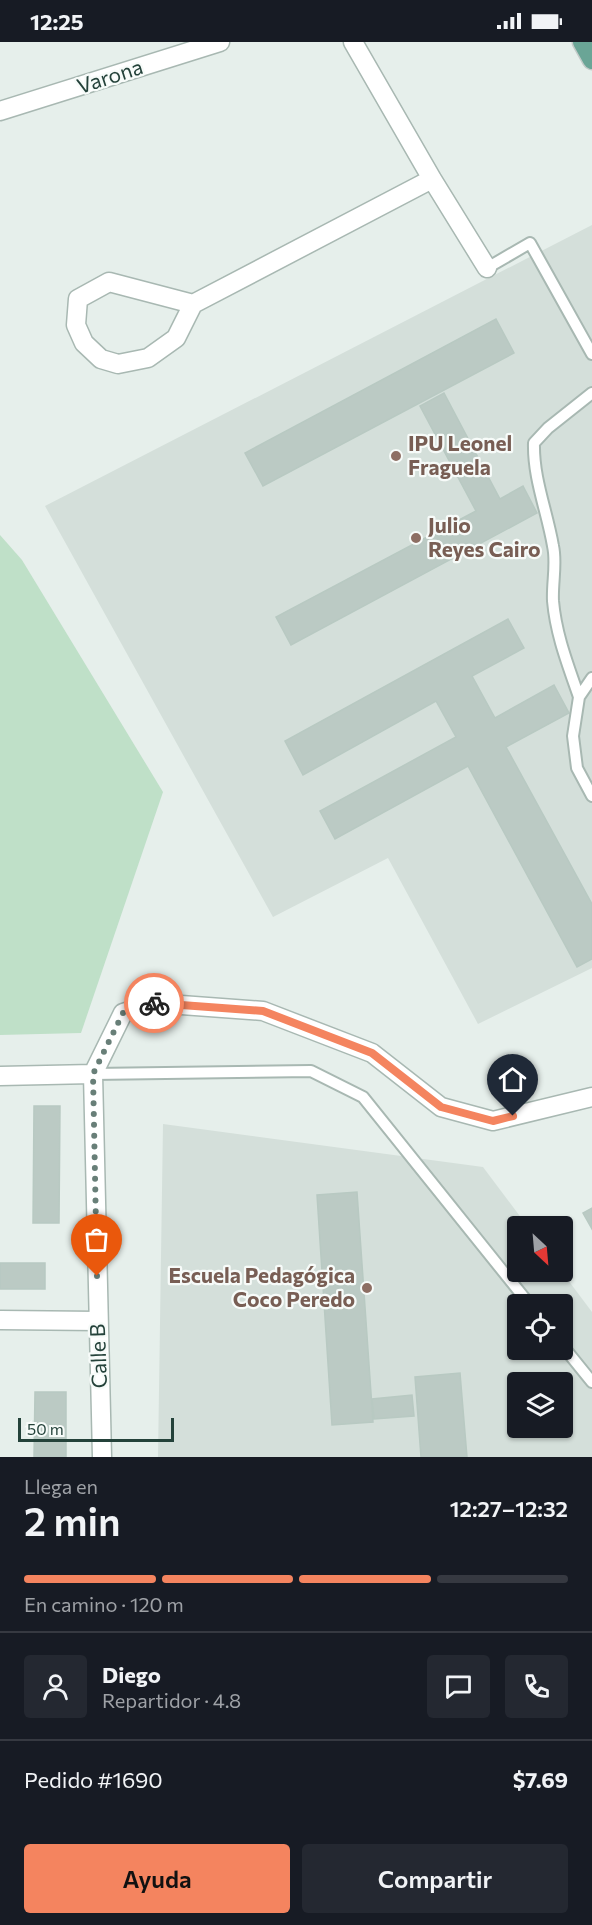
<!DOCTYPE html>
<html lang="es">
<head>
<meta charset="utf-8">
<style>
  :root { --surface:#171b24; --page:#242831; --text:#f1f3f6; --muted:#9ea1a6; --line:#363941; --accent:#f4845f }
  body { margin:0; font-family:Commissioner,sans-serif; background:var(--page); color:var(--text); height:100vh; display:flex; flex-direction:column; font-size:22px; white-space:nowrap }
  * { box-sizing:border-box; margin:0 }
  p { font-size:20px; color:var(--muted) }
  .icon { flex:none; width:33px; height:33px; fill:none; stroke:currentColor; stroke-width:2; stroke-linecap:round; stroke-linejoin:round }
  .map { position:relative; height:1415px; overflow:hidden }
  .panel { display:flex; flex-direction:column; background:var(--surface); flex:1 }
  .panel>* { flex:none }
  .needle { width:39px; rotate:154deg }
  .fabs { position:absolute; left:507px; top:1174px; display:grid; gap:12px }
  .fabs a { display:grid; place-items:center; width:66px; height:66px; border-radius:6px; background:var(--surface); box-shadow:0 2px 4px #0004; font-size:30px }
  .scale { position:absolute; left:18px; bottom:15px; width:156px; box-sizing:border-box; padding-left:6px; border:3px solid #24423a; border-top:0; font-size:16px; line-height:21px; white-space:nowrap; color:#24423a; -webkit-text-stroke:4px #f7fbf9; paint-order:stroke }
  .pin { position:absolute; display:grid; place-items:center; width:51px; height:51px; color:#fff; margin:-62px -26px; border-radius:50% 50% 50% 0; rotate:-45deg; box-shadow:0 0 6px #0007 }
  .pin .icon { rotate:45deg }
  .courier { position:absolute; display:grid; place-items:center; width:60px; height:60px; margin:-30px; border:4px solid #f4845f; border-radius:50%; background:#fff; color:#222; box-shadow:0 2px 8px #0007 }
  .overview em { font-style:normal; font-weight:600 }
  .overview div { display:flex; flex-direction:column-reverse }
  .overview { display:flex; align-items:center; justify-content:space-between; height:102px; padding:0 24px }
  h1 { font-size:39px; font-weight:600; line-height:45px }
  .bar { display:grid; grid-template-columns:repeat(4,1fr); gap:9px 6px; align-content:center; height:72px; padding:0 24px }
  .bar i { height:8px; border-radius:4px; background:var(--line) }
  .bar .current { background:var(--accent) }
  .bar p { grid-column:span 4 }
  .line { display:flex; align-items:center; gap:15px; padding:0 24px; border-top:2px solid var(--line) }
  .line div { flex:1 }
  .round { display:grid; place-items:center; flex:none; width:63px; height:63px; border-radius:6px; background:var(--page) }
  .action { display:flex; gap:12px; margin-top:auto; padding:12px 24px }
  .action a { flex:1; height:69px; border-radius:6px; background:var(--accent); color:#111; font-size:24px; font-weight:600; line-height:69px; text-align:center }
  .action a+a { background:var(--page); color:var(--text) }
  .status { display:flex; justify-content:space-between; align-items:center; height:42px; padding:0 30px; background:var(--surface); direction:ltr }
  .status svg { height:16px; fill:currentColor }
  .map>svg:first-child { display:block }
  .built { fill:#d4dfda; fill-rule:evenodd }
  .green { fill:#bfe0c8 }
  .building { fill:#bbcac4; stroke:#b8c9c2; stroke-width:1.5 }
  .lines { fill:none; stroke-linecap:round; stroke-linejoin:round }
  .service-casing { stroke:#a8b8b2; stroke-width:14 }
  .minor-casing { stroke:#a8b8b2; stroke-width:21 }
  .primary-casing { stroke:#c2cac8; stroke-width:21 }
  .service { stroke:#fff; stroke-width:10 }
  .minor { stroke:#fff; stroke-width:18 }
  .primary { stroke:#6aa596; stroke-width:18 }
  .done { stroke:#687f78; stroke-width:6; stroke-dasharray:0 10.8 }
  .route { stroke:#f4845f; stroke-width:8 }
  .education-dot { fill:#8d6e63; stroke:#f7fbf9; stroke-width:2 }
  .labels { text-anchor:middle; stroke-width:4.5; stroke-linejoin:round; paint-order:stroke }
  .street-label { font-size:21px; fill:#24423a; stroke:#f7fbf9 }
  .education-label { font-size:21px; font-weight:bold; fill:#785e54; stroke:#f7fbf9; text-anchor:start }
</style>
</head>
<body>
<div class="status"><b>12:25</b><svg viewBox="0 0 49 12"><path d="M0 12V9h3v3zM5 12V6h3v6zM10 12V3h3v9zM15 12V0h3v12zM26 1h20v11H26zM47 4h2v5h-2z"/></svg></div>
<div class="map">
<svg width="592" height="1415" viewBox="0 0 592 1415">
  <rect width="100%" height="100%" fill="#e6efeb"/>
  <!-- built -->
  <path class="built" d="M592,183V926L478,982L388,816L273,875L45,464Z
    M163,1082L483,1125L528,1185H518V1230H562L592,1270V1415H158ZM518,1263H562V1308H518ZM518,1341H562V1386H518Z"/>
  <!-- green -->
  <path class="green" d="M0,493L22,518L163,750L81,991L0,993Z"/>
  <!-- building -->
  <path class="building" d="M496,277L514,311L263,444L245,411Z
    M444,351L500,457L523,444L537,471L291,603L276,575L476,469L420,364Z
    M508,577L524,606L472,634L495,676L554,643L569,671L506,705L592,862V917L577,925L468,724L335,797L320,769L456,695L436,659L303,733L285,699Z
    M34,1064H60L59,1181H33Z
    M357,1150L373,1380L332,1383L317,1153Z
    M592,1166V1187L583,1171Z
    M0,1221H45V1247H0Z
    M460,1331L467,1415H421L415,1335Z
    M35,1350H66V1415H34Z
    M412,1353L414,1374L374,1377L372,1357Z"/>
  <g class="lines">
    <defs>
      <path id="service" d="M487,226L530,201L592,312
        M592,636L579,655L573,694L577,726L592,754
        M579,655C568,623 556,593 553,559C552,541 557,521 553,504C547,469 533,436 534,401L548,386L592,351
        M93,1032L311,1029L363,1055L530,1263
        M562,1303L592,1340"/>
      <path id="minor" d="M353,0L432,137L487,226
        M0,69L220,0
        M193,262L109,240L78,257L76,283L84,301L101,317L118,322L148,316L176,296L193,262L432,137
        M0,1034L93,1032
        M0,1278L98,1279
        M102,1415L93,1032L123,971L154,961L263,969L372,1011L441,1065L493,1079L592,1055"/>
      <path id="primary" d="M582,0L592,18"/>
    </defs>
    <!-- service casing -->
    <use href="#service" class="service-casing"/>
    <!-- minor casing -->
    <use href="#minor" class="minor-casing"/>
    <!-- primary casing -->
    <use href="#primary" class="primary-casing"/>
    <!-- service -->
    <use href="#service" class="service"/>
    <!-- minor -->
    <use href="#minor" class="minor"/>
    <!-- primary -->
    <use href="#primary" class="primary"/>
  </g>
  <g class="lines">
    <!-- done -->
    <path class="done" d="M97,1234L93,1032L123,971L154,961"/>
    <!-- route -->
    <path class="route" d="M154,961L263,969L372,1011L441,1065L493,1079L513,1074"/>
  </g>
  <!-- markers -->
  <g class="education-dot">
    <circle cx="396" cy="414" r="6"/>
    <circle cx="416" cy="496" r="6"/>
    <circle cx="367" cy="1246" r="6"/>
  </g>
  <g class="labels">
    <!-- street labels -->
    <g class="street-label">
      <text transform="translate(110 35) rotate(-18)" y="7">Varona</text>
      <text transform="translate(99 1314) rotate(-92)" y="7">Calle B</text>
    </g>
    <!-- education labels -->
    <g class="education-label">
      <text x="408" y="409">IPU Leonel<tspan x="408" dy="24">Fraguela</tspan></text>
      <text x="428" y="491">Julio<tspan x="428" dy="24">Reyes Cairo</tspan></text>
      <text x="355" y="1241" text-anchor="end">Escuela Pedagógica<tspan x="355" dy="24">Coco Peredo</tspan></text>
    </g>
  </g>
</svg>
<div class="fabs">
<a><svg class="needle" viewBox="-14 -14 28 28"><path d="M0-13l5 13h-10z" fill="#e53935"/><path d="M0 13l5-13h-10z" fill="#9ea1a6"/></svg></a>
<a><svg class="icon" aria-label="locate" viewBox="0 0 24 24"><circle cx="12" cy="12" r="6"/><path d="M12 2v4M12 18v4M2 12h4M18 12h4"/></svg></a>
<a><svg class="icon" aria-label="layers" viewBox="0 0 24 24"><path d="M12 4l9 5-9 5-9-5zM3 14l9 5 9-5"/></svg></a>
</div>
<div class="scale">50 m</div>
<div class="pin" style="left:97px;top:1234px;background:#ea580c"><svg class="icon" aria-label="bag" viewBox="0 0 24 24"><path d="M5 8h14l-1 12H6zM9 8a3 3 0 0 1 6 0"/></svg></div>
<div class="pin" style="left:513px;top:1074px;background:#1f2937"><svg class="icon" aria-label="home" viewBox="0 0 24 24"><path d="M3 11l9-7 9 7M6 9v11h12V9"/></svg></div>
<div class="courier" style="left:154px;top:961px"><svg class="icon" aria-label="bike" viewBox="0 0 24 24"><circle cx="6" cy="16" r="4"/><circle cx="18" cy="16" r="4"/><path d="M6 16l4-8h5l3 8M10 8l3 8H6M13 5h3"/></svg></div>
</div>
<section class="panel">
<div class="overview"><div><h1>2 min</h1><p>Llega en</p></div><em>12:27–12:32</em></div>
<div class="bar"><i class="current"></i><i class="current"></i><i class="current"></i><i></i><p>En camino · 120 m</p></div>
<div class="line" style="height:108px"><a class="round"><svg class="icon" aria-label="person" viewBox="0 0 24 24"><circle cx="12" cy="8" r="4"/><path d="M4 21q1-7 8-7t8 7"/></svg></a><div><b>Diego</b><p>Repartidor · 4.8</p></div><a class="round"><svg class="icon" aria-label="chat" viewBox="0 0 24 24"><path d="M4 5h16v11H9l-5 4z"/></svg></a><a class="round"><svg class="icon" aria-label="phone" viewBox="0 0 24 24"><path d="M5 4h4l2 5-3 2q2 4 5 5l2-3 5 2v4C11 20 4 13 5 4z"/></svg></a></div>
<div class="line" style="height:78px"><div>Pedido #1690</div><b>$7.69</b></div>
<div class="action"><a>Ayuda</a><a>Compartir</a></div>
</section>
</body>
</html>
